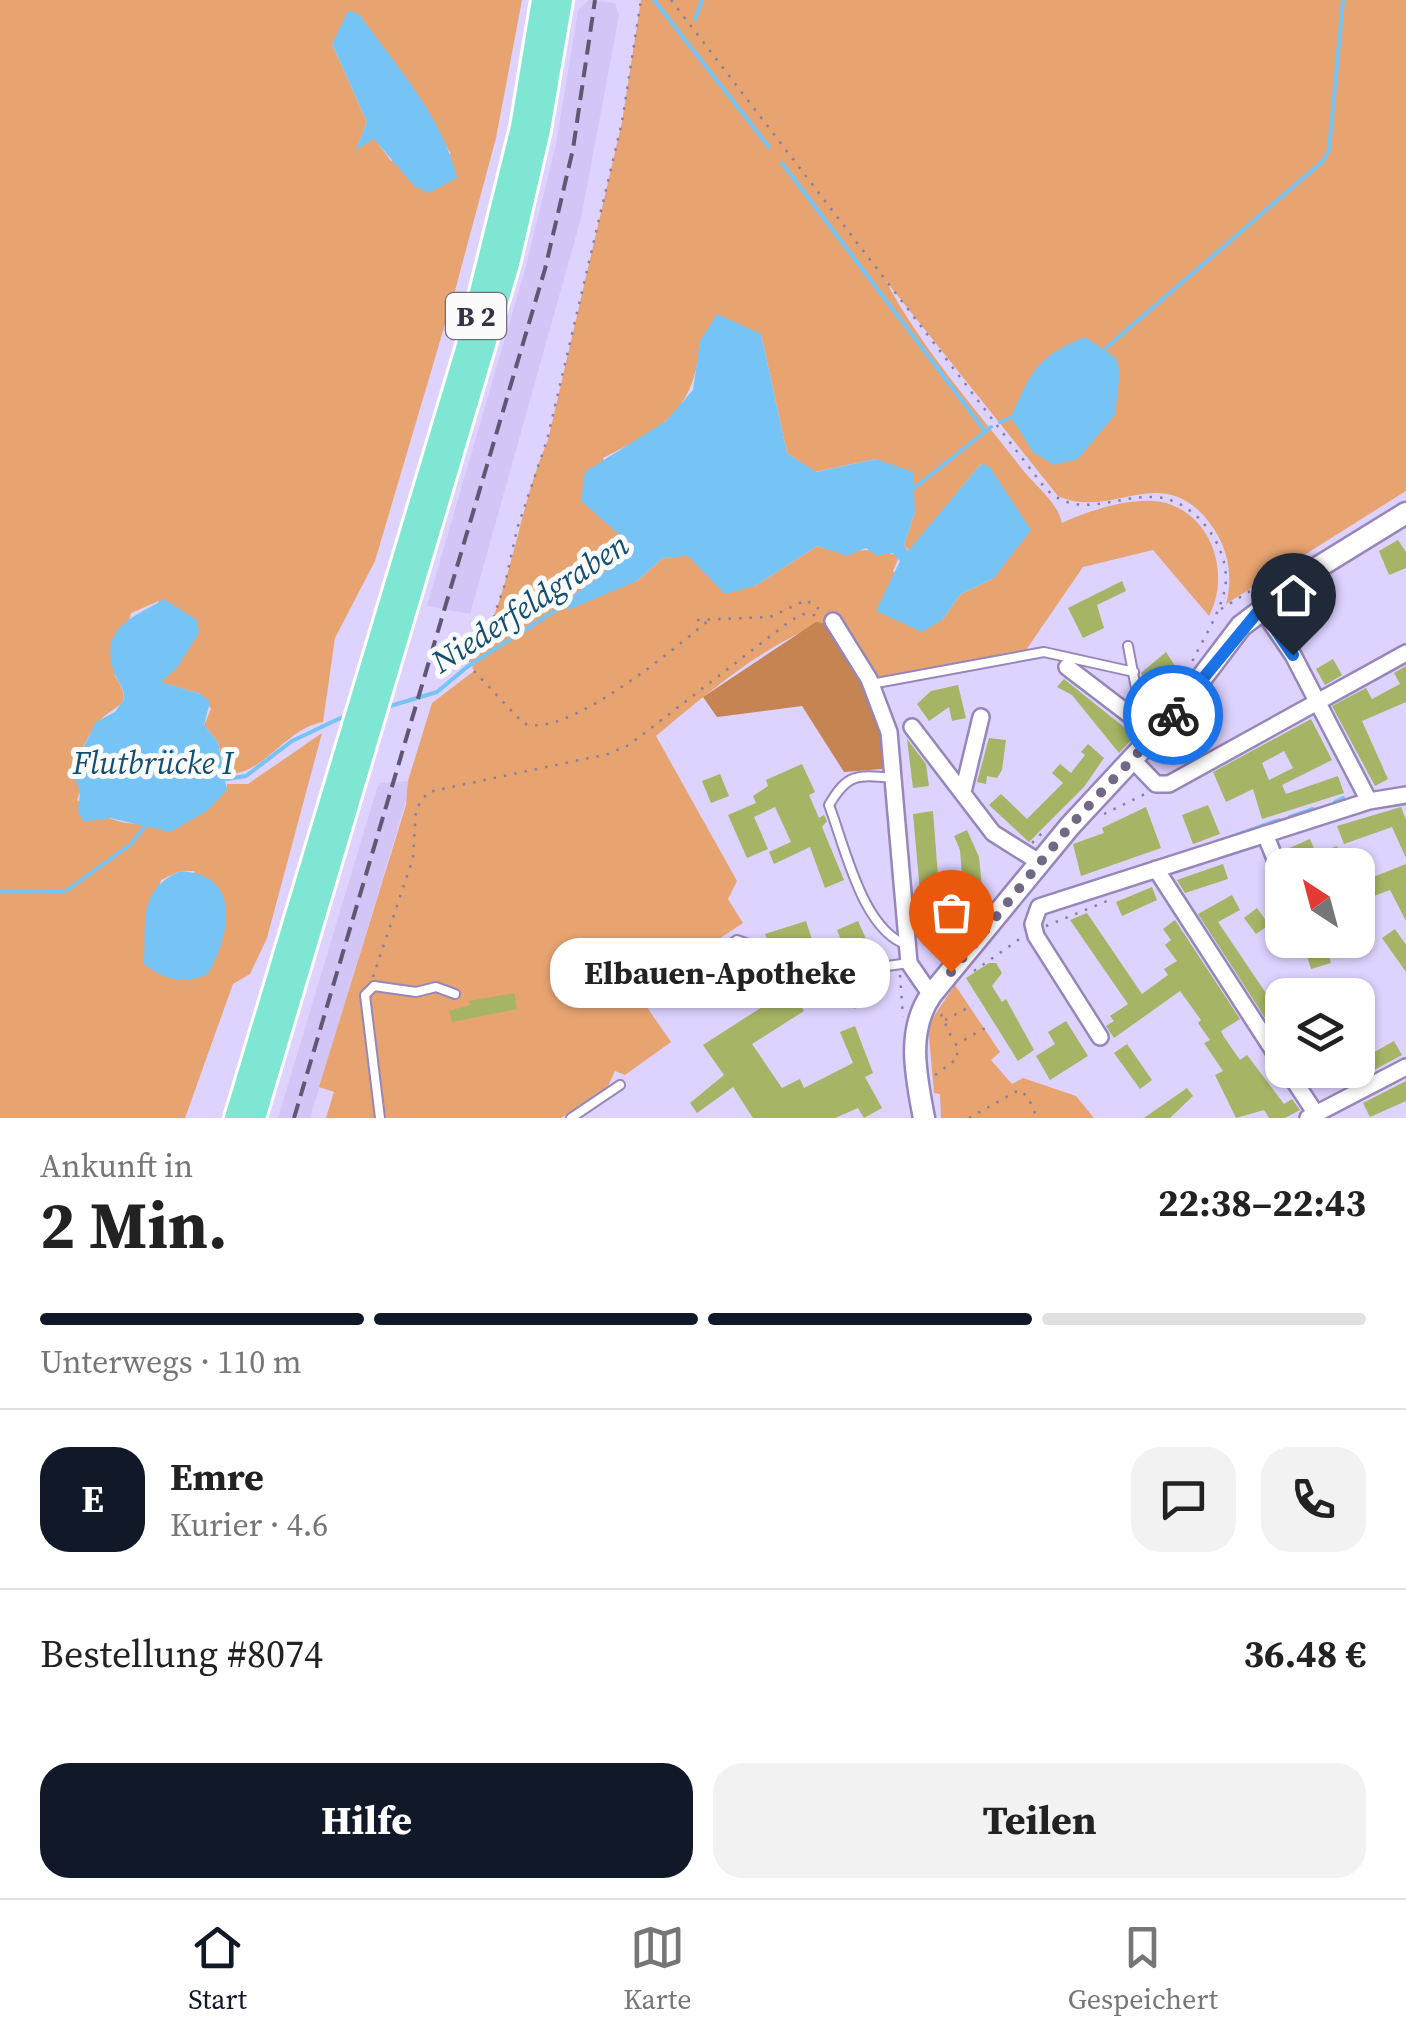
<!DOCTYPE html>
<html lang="de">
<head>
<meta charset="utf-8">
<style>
  :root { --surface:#fff; --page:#f2f2f2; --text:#222; --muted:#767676; --line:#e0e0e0; --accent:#111827 }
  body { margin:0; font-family:"Source Serif 4",serif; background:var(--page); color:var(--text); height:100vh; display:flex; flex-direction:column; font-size:38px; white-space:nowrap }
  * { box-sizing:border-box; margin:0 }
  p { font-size:32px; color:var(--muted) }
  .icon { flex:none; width:55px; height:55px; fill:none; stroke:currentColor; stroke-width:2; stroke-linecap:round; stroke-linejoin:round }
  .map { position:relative; height:1118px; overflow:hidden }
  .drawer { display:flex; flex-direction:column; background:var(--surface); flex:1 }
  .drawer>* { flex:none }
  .needle { width:65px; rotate:324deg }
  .fabs { position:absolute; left:1265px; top:848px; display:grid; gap:20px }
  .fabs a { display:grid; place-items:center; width:110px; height:110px; border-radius:20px; background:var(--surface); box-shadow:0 2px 8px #0004; font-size:50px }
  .pin { position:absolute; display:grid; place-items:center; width:85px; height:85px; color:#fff; margin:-102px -42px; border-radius:50% 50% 50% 0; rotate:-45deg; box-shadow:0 0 10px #0007 }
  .pin .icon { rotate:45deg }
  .courier { position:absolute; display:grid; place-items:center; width:100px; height:100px; margin:-50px; border:8px solid #1a73e8; border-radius:50%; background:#fff; color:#222; box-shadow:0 2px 12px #0007 }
  .bubble { position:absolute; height:70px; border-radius:30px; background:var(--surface); box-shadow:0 2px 8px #0004; font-size:32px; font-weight:700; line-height:70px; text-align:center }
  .headline em { font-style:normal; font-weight:700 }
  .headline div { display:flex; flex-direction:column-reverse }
  .headline { display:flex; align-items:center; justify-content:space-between; height:170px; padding:0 40px }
  h1 { font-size:65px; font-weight:700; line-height:75px }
  .bar { display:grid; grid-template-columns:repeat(4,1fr); gap:15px 10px; align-content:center; height:120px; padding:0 40px }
  .bar i { height:12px; border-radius:8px; background:var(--line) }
  .bar .on { background:var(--accent) }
  .bar p { grid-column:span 4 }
  .line { display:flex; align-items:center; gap:25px; padding:0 40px; border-top:2px solid var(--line) }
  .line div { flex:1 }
  .round { display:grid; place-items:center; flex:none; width:105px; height:105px; border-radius:30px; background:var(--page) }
  .button { display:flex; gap:20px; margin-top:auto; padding:20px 40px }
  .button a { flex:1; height:115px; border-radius:30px; background:var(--accent); color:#fff; font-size:40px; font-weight:700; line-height:115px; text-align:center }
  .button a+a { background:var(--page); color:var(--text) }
  .dock { display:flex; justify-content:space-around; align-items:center; height:140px; border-top:2px solid var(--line); background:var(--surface); font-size:28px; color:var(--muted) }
  .dock a { display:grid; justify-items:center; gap:5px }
  .dock .on { color:var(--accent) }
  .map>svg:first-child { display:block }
  .built { fill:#d3c5f6 }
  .green { fill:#e7a471; fill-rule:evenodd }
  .forest { fill:#c58451 }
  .water { fill:#76c4f6 }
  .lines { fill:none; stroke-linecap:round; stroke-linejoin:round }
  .stream { stroke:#76c4f6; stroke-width:4 }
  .building { fill:#a5b465; fill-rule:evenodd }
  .lane-casing { stroke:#9686ba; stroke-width:12 }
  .street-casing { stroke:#9686ba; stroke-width:20 }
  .secondary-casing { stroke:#9686ba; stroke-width:25 }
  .primary-casing { stroke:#fff; stroke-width:28 }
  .path { stroke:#887f9f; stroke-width:2.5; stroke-dasharray:2.5 8; stroke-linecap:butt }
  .lane { stroke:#fff; stroke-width:8 }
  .street { stroke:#fff; stroke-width:15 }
  .secondary { stroke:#fff; stroke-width:20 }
  .primary { stroke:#80e6d4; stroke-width:22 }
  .rail { stroke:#605773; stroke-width:4; stroke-dasharray:15 8; stroke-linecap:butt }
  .done { stroke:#716886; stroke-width:10; stroke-dasharray:0 18 }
  .route { stroke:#1a73e8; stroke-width:12 }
  .labels { text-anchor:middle; stroke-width:10; stroke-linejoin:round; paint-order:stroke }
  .shield { fill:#fbfbfb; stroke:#716c7c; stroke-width:2.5 }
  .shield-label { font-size:28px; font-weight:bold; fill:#362f45 }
  .water-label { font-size:32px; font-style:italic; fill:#124f70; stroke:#fbfbfb }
</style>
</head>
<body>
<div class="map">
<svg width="1406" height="1118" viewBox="0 0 1406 1118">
  <rect width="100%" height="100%" fill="#ded2fe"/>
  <!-- built -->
  <path class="built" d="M589,0L615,3L619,15L581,218L470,614L427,606L526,266L556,144L578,10Z
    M412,781L310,1118H278L377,788L381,783Z"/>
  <!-- green -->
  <path class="green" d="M0,0H522L496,138L456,287L375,561L335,638L323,722C284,729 265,775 226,774L218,742L204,725L211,709L201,694L160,682L159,601L131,613L115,676C134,706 119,702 100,720C90,729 83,751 73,763L80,792L77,800C137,843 167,820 226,790L227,784H248L322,733L267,938L250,974L233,984L185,1118H0ZM359,14L451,154L391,161L374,138L357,148L367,122L332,44ZM180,871H195L144,964L161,880Z
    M641,0H1406V491L1226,604C1233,578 1229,552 1214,529C1164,455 1114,522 1058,496L886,281C921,348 976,409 1022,469C1036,487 1057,501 1062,523C1089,510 1140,494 1169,504C1214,519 1230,576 1209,616L1153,550L1083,567L1024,653L876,679L840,617C771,638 711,690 656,736L737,881L728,899L743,923L699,952C666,939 645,945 613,958L671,1042L625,1075L615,1071L608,1086L561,1118H326L334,1092L319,1087L406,805L408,781L432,703L474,671C461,643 488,633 496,610C516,554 524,495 548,440L622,122ZM761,334L787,453L815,472L876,459L915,512L904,545L909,551L981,464L994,578L961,594L942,620L893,571L899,557C871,543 844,557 817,546L755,586L688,555L663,558L637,581L568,599L601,576L629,543L603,458C663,428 695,412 700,341Z
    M955,985L1000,1052L991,1060L1012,1084L1023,1078L1076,1096L1094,1118H941L940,1094L934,1093L928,1025Z"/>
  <!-- forest -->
  <path class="forest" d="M816,622L829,624C859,671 886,712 882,769L844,772L802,706L717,717L703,697Z"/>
  <!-- water -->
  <path class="water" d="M348,11L359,14C396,66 442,115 457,178L429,193L414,186L374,139L356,150L367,122L332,44Z
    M717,314L761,334L787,453L816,472L876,459L913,472L915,512L904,545L908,551L981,464L989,466L1031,530L994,578L961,594L942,620L922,632L876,611L900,561L892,553L877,556L866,548L847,556L817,546L755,586L725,594L688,556L663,558L637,581L568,610V599L601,576L629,543L581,501L585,472L666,421L693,390L700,341Z
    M1085,337L1116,358L1120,372L1115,415L1078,459L1054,465L1033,452L1011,417C1031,372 1037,356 1085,337Z
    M164,599L197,620L199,633L177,668L161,682L201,694L210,702L204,725L218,742L227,790L207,811L170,832L110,818L84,822L78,812L80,792L72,770L96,722L115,712L124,699C125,687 116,681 113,669C100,625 136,617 164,599Z
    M180,871C243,874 230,935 208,974C185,985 164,980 144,964C147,922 136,892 180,871Z"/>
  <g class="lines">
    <!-- stream -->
    <path class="stream" d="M654,0L769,147
      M695,19L702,0
      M782,163L985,431
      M1106,348L1323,161L1329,150L1343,0
      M1000,422L1016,416
      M913,489L991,427
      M387,707L437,692L467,667L567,603
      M227,779L246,776L292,741L349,714
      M1335,802L1343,798
      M1290,817L1313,809
      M1217,842L1279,820
      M0,892L66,891L130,845L146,825
      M1057,893L1142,866"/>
  </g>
  <!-- building -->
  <path class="building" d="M1398,540L1406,552V568L1389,575L1379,551Z
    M1122,581L1126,591L1097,605L1104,628L1083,638L1068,608Z
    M1296,607L1309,629L1296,636L1284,614Z
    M1166,652L1175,666L1147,685L1141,673Z
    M1333,659L1342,675L1325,685L1316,669Z
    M1406,666V702L1362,721L1388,779L1375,786L1332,706L1366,688L1372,699L1400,684L1394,673Z
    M1064,679L1135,736L1119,753L1072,695L1057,687Z
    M958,685L966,718L952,721L949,707L929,721L917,704L931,691Z
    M1311,719L1332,760L1282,785L1286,794L1338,776L1344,793L1262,819L1253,789L1226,802L1213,772ZM1284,751L1293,768L1269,780L1262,763Z
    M989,738L1006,740L1002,770L997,778L987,776L986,784L977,782Z
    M907,739L926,764L929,786L913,788Z
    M1088,744L1104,758L1084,787L1029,842L989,805L1001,794L1027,819L1063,783L1052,773L1060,764L1071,773L1085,755L1081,752Z
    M802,764L815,792L809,795L819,818L824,815L827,821L822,827L844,880L825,888L810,847L774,864L769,852L791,842L775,807L754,817L768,849L747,858L728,815L756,803L753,796L768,786L766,780Z
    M720,774L729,796L711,803L702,781Z
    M1208,805L1220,834L1193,844L1182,815Z
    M1146,807L1161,848L1081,876L1073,844L1104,833L1102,828Z
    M1401,807L1406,820V858L1392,827L1344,844L1337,826Z
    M933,811L939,890L963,888L960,850L954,836L967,830L979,857L983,897L921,903L913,814Z
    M1310,839L1316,853L1293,863L1287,849Z
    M1337,846L1345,865H1324L1320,852Z
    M1223,864L1228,879L1185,893L1177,880Z
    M1406,864V921L1390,890L1358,902V883Z
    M1152,887L1157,900L1122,916L1116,902Z
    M1232,895L1240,910L1218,922L1282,1017V1044L1198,914Z
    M1257,908L1269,925L1256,934L1244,918Z
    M922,911L968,916L967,930L947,948L944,936L923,938Z
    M1087,913L1142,994L1168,975L1164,969L1177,961L1165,945L1171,940L1163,929L1175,920L1240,1019L1221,1031L1224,1037L1240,1060L1247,1055L1284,1104L1292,1099L1300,1110L1285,1118H1269L1264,1110L1236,1118L1215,1075L1223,1071L1204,1043L1210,1040L1198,1023L1201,1020L1180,991L1114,1038L1106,1026L1114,1021L1110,1016L1128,1004L1070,920Z
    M806,921L820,964L780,973L765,934Z
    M858,921L867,941L845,950L837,930Z
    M1395,929L1406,945V972L1382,938Z
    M1338,940H1345L1348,950L1329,956L1331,963L1311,969L1305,950Z
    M651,948L666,969L658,974L650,963L634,974L627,965Z
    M989,963H996L1002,973L992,986L1002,1002L1006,999L1034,1050L1018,1061L966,978Z
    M866,977L876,999L854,1009L842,983Z
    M514,993L517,1009L452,1022L449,1011L470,1005L469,1001Z
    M795,997L804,1011L752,1044L782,1088L800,1079L804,1088L853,1063L840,1032L855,1026L873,1073L865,1077L882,1108L864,1118L858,1108L835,1118H753L733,1087L697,1113L690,1103L724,1075L703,1045L776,998L782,1006Z
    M1066,1021L1088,1056L1050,1080L1036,1056L1055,1044L1048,1032Z
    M1394,1041L1402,1055L1365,1075L1358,1061Z
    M1127,1044L1152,1080L1140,1089L1114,1053Z
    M1406,1081V1101L1370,1117L1363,1103Z
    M1187,1088L1193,1096L1170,1118H1144Z"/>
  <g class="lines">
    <defs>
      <path id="lane" d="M1128,646L1142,720
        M871,684L1044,652L1134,672
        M892,778C857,774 847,774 829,805C845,847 863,932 908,945
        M777,981L751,945L737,940C711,955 725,985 750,995L777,981L909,963
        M380,1118L365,995L374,986L416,992L436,987L455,994
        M571,1118L620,1085"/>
      <path id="street" d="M1261,608L1293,655L1369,801
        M833,621L869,679L889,732L909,963L931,995
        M1067,667L1156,735
        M912,727L993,833L1039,862
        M1132,759L1156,784H1169L1406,653
        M963,792L981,717
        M1265,834L1282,876
        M1156,869L1282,1064
        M1039,907L1369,801L1406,795
        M1039,907L1033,924L1036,936L1100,1037
        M1287,1070L1316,1114
        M1308,1118L1406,1067"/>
      <path id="secondary" d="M924,1118C916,1076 906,1031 931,995L1070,826L1175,713L1241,626L1320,566L1406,513"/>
      <path id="primary" d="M236,1118L467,349L522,127L543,0
        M254,1118L508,264L539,130L561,0"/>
    </defs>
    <!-- lane casing -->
    <use href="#lane" class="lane-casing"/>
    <!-- street casing -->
    <use href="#street" class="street-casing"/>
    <!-- secondary casing -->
    <use href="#secondary" class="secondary-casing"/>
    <!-- primary casing -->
    <use href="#primary" class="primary-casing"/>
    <!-- path -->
    <path class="path" d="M671,0L1045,488C1079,521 1114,495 1155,497C1197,499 1235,553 1224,593C1217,618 1202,641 1191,664
      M1221,609L1299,561
      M697,620L770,617L806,600L825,613
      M469,662L472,643L493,619L505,584L517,529L547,440L622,122L641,0
      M474,671L523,723C565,741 678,646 710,619
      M1104,814L1147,793
      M1032,843L1044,831
      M1046,926L1112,899
      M974,971L1021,938
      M900,975L903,1017
      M373,977L413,858L416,809L428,792L608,754L629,745L790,621L803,614L823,616
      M941,1014L954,1043
      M945,1020L973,1005
      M935,1075L958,1058L955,1045L987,1027
      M969,1118L1019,1090L1028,1097L1037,1118"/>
    <!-- lane -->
    <use href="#lane" class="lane"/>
    <!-- street -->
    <use href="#street" class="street"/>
    <!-- secondary -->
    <use href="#secondary" class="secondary"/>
    <!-- primary -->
    <use href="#primary" class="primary"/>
    <!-- rail -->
    <path class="rail" d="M294,1118L545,269L573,149L595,0"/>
  </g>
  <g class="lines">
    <!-- done -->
    <path class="done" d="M951,972L1070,826L1173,715"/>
    <!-- route -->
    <path class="route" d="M1173,715L1261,608L1293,655"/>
  </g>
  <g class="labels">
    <!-- shield labels -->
    <rect class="shield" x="446" y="293" width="60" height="46" rx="8"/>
    <g class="shield-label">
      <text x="476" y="326">B 2</text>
    </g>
    <!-- water labels -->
    <g class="water-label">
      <text transform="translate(530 603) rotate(-33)" y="11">Niederfeldgraben</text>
      <text x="153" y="774">Flutbrücke I</text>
    </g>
  </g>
</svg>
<div class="fabs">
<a><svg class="needle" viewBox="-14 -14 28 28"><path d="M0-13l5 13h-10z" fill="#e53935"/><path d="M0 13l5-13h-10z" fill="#767676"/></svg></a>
<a><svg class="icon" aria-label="layers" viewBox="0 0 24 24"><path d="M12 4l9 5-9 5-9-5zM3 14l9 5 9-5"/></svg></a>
</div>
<div class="pin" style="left:951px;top:972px;background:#ea580c"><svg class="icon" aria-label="bag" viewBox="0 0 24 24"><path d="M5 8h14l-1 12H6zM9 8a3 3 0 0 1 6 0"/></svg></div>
<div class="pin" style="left:1293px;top:655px;background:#1f2937"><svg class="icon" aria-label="home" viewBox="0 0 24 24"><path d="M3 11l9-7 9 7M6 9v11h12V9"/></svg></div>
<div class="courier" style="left:1173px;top:715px"><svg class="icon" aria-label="bike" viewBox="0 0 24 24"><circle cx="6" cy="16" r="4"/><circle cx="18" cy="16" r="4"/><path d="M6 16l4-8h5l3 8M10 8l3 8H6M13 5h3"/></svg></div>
<div class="bubble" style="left:550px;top:938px;width:340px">Elbauen-Apotheke</div>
</div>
<section class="drawer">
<div class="headline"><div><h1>2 Min.</h1><p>Ankunft in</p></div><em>22:38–22:43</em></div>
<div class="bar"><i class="on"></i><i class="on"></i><i class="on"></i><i></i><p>Unterwegs · 110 m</p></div>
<div class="line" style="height:180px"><b class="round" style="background:var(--accent);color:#fff">E</b><div><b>Emre</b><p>Kurier · 4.6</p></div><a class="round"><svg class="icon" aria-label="chat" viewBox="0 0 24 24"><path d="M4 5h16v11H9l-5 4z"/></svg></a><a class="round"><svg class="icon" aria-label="phone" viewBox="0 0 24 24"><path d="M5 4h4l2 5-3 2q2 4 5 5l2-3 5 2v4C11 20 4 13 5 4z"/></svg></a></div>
<div class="line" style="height:130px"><div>Bestellung #8074</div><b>36.48 €</b></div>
<div class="button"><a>Hilfe</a><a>Teilen</a></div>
</section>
<nav class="dock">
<a class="on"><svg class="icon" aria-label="home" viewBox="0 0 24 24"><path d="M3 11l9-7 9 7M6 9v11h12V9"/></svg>Start</a>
<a><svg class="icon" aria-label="map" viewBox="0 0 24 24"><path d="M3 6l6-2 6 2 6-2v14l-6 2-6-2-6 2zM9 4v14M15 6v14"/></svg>Karte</a>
<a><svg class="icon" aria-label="saved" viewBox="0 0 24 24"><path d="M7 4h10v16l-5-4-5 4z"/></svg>Gespeichert</a>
</nav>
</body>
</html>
